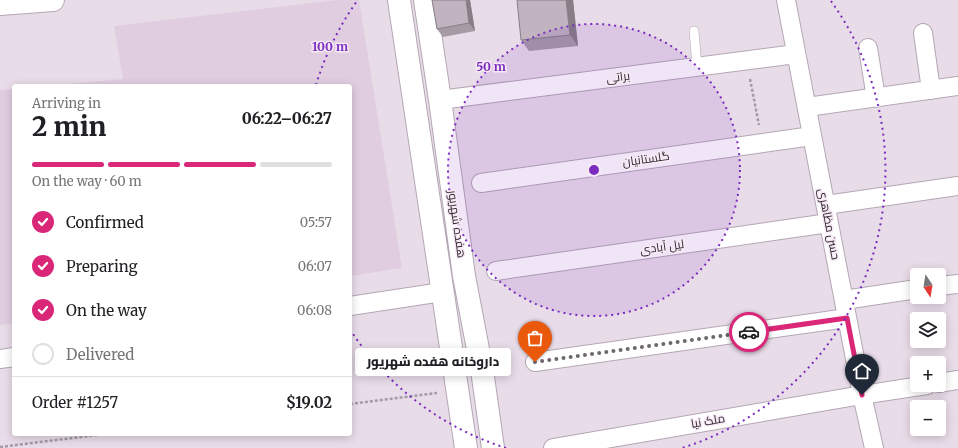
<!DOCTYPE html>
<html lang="en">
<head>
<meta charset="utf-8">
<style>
  :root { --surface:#fff; --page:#f6f6f6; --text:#202124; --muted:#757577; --line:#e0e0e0; --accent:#db2777 }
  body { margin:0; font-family:Merriweather,Cairo,serif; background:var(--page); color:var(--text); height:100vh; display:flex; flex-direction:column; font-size:15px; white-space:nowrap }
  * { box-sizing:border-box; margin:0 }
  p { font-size:13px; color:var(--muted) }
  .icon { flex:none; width:22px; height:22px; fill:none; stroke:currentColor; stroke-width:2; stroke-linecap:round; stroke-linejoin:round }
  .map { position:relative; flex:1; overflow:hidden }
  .side { position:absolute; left:12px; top:84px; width:340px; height:352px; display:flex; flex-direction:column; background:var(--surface); border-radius:4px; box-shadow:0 2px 10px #0003 }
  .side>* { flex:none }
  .needle { width:26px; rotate:168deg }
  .tools { position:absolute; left:910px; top:268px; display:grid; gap:8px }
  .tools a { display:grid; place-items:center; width:36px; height:36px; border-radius:4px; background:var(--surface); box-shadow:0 2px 10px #0003; font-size:20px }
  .pin { position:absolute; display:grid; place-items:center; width:34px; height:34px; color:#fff; margin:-41px -17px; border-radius:50% 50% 50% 0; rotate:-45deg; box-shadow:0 0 4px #0007 }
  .pin .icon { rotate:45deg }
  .courier { position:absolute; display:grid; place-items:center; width:40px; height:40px; margin:-20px; border:3px solid #db2777; border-radius:50%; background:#fff; color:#222; box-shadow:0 1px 5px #0007 }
  .bubble { position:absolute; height:28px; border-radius:4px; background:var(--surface); box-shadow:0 2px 10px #0003; font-size:13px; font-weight:800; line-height:28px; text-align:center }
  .head em { font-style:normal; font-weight:800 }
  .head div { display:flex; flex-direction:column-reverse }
  .head { display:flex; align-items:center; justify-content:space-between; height:68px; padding:0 20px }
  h1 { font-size:26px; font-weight:800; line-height:30px }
  .bar { display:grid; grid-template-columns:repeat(4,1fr); gap:6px 4px; align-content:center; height:48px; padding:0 20px }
  .bar i { height:5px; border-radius:3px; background:var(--line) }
  .bar .active { background:var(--accent) }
  .bar p { grid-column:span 4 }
  .line { display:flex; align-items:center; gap:10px; padding:0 20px; border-top:1px solid var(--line) }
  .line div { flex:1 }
  ol { padding:0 20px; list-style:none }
  li { display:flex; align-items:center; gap:12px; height:44px }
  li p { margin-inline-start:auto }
  li .icon { padding:4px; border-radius:50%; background:var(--accent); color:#fff; stroke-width:4 }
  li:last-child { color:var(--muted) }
  li i { width:22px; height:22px; border:2px solid var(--line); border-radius:50% }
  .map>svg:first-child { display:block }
  .built { fill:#e1cde0 }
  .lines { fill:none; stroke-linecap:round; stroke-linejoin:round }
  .service-casing { stroke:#b4a7b4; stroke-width:10 }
  .minor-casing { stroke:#b4a7b4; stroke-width:20 }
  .secondary-casing { stroke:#b4a7b4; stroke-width:24 }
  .primary-casing { stroke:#b4a7b4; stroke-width:24 }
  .path { stroke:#a49aa4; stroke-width:2.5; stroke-dasharray:3 2; stroke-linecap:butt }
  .service { stroke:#fff; stroke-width:9 }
  .minor { stroke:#fff; stroke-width:18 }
  .secondary { stroke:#fff; stroke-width:22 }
  .primary { stroke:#fff; stroke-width:22 }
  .wall { fill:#a69ba5 }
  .shaded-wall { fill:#877e86 }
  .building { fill:#c1b4c0; stroke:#877e86 }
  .done { stroke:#6f676e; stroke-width:4; stroke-dasharray:0 7.2 }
  .route { stroke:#db2777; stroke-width:5 }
  .ring { fill:none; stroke:#7b2cbf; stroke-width:2; stroke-dasharray:2 4 }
  .labels { text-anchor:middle; stroke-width:3; stroke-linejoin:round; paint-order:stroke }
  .street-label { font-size:12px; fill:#2d282c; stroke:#f7e9f6 }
  .centre { fill:#7b2cbf; stroke:#f7e9f6; stroke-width:2 }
  .ring-label { font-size:12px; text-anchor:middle; font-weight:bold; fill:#7b2cbf; stroke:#f7e9f6; stroke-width:3; stroke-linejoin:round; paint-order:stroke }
</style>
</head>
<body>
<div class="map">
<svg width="958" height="448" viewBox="0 0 958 448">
  <rect width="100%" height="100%" fill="#e9dce9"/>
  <!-- built -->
  <path class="built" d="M337,0H359L402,268L350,276V86H46L123,79L114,26Z
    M14,89V323L0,325V90Z"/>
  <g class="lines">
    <defs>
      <path id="service" d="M694,31L697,67"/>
      <path id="minor" d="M786,0L862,395L874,448
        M923,33L931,90
        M868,48L876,98
        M440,100L796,54
        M807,107L958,86
        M481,183L812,136
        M826,205L958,186
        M496,271L829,223
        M939,286L958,284
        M844,300L917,289
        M350,306L442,292
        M0,359L14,357
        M535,362L847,318
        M939,383L958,380
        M553,448L862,395L927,385"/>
      <path id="secondary" d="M0,4L53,0"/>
      <path id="primary" d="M399,0L466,448
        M425,0L440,100L464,276L482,370L493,448"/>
    </defs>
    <!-- service casing -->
    <use href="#service" class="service-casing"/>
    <!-- minor casing -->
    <use href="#minor" class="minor-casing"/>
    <!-- secondary casing -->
    <use href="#secondary" class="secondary-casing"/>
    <!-- primary casing -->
    <use href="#primary" class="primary-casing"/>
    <!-- path -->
    <path class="path" d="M750,79L759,125
      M350,404L437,393
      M0,447L105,434"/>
    <!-- service -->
    <use href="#service" class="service"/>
    <!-- minor -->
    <use href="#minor" class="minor"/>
    <!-- secondary -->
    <use href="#secondary" class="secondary"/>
    <!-- primary -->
    <use href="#primary" class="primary"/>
  </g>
  <!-- wall -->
  <path class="wall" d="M433,0H470L475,31L443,37L437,29Z
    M573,0L578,46L529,51L521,40Z"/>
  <!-- shaded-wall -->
  <path class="shaded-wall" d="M466,0H470L475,31L469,23Z
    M566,0H573L578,46L570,35Z"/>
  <!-- building -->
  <path class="building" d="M432,0H466L469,23L437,29Z
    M517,0H566L570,35L521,40Z"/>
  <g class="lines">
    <!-- done -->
    <path class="done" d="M535,362L749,332"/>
    <!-- route -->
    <path class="route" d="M749,332L847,318L862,395"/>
  </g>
  <!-- distance rings -->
  <circle cx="594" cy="170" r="146" fill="#7b2cbf" fill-opacity=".12"/>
  <g class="ring">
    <circle cx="594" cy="170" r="146"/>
    <path d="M506 448A291 291 0 0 1 351 331M316 85A291 291 0 0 1 357 1M831 1A291 291 0 0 1 682 448"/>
  </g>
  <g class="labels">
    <!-- street labels -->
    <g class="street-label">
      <text transform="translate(618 77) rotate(-7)" y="4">براتی</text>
      <text transform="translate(646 159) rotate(-8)" y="4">گلستانیان</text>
      <text transform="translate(457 224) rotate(82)" y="4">هفده شهریور</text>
      <text transform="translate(829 224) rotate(79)" y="4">حسن مظاهری</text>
      <text transform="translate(662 247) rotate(-8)" y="4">لیل آبادی</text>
      <text transform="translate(708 421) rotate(-10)" y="4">ملک نیا</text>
    </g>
  </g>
  <circle cx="594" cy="170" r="6" class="centre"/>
  <g class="ring-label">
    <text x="330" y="51">100 m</text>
    <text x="491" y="71">50 m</text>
  </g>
</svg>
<div class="tools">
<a><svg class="needle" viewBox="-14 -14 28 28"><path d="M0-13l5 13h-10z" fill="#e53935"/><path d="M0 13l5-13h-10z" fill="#757577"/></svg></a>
<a><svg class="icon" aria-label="layers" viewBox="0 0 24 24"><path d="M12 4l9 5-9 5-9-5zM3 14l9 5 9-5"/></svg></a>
<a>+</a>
<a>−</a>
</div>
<div class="pin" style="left:535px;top:362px;background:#ea580c"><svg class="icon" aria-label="bag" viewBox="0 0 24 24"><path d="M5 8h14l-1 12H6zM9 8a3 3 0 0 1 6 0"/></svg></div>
<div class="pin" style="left:862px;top:395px;background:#1f2937"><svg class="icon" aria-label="home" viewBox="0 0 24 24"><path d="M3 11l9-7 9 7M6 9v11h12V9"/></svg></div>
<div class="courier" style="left:749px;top:332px"><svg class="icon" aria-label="car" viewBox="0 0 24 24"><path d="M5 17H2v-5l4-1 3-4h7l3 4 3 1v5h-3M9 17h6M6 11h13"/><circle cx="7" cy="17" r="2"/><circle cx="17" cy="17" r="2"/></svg></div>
<div class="bubble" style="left:355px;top:348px;width:156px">داروخانه هفده شهریور</div>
<section class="side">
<div class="head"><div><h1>2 min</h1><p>Arriving in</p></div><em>06:22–06:27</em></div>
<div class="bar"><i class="active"></i><i class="active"></i><i class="active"></i><i></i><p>On the way · 60 m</p></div>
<ol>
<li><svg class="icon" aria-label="check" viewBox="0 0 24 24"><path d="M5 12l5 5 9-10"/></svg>Confirmed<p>05:57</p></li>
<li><svg class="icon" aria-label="check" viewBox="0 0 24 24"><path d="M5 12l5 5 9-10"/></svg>Preparing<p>06:07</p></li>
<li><svg class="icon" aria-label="check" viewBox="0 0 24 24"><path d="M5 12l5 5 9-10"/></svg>On the way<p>06:08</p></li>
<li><i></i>Delivered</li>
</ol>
<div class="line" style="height:52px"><div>Order #1257</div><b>$19.02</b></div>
</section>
</div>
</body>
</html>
